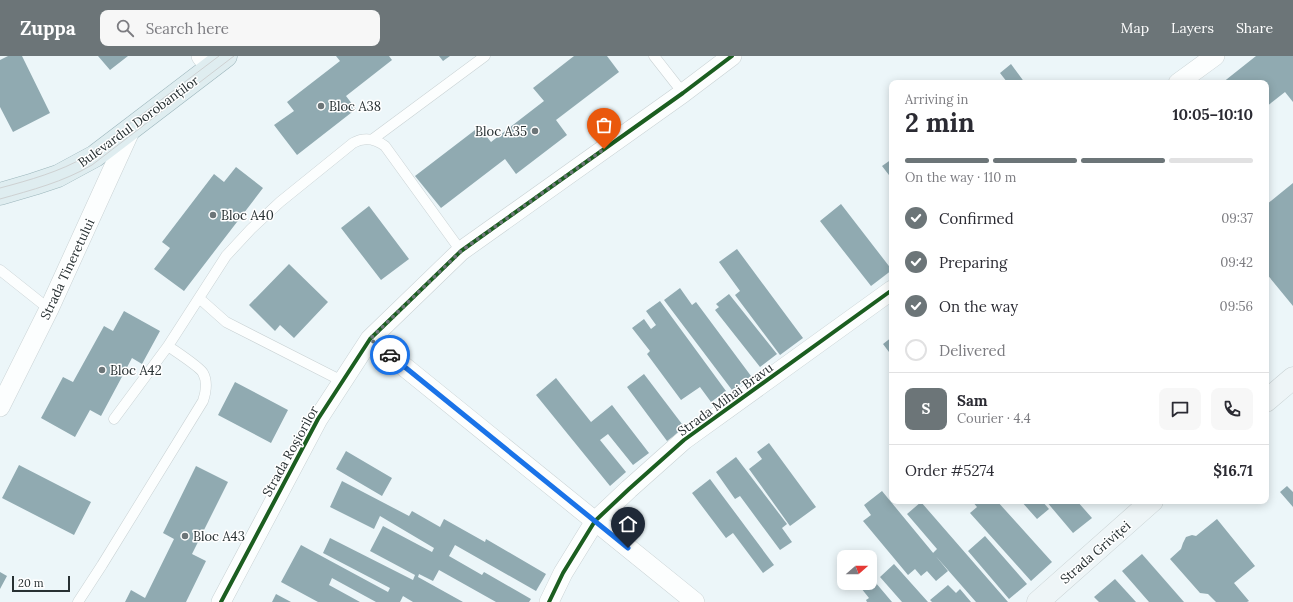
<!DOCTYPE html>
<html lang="en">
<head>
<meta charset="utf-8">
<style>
  :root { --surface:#fff; --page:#f7f7f7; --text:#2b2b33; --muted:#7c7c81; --line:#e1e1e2; --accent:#6c7578 }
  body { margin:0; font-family:Lora,serif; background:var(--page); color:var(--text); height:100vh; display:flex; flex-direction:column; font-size:15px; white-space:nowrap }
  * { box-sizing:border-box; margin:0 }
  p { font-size:13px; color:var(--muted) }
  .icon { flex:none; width:22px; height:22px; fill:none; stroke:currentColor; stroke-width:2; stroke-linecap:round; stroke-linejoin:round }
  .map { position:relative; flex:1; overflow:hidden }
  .sheet { position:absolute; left:889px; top:24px; width:380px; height:424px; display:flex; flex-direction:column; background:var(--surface); border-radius:8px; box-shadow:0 2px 10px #0003 }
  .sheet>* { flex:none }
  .needle { width:26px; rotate:70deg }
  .controls { position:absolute; left:837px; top:494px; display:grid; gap:8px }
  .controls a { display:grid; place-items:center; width:40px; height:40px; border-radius:8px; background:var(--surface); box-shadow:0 2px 10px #0003; font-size:20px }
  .scale { position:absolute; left:12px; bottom:10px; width:58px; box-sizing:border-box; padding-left:4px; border:2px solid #273032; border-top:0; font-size:11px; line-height:14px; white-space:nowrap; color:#273032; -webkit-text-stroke:3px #fff; paint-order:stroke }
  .pin { position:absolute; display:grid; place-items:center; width:34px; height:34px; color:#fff; margin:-41px -17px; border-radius:50% 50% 50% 0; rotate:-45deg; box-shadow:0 0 4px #0007 }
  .pin .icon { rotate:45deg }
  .courier { position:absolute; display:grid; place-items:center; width:40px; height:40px; margin:-20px; border:3px solid #1a73e8; border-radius:50%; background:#fff; color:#222; box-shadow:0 1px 5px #0007 }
  .head em { font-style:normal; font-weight:700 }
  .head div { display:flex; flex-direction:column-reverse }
  .head { display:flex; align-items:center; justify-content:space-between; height:68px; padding:0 16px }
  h1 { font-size:26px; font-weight:700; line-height:30px }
  .bar { display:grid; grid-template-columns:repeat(4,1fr); gap:6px 4px; align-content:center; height:48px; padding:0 16px }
  .bar i { height:5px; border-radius:3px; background:var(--line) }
  .bar .active { background:var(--accent) }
  .bar p { grid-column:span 4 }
  .line { display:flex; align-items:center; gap:10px; padding:0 16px; border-top:1px solid var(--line) }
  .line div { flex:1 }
  .round { display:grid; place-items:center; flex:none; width:42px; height:42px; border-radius:8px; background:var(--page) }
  ol { padding:0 16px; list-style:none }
  li { display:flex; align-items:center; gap:12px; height:44px }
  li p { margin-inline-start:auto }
  li .icon { padding:4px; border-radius:50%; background:var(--accent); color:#fff; stroke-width:4 }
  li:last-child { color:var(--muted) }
  li i { width:22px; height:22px; border:2px solid var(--line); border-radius:50% }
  header { display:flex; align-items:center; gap:24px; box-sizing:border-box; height:56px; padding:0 20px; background:var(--accent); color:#fff }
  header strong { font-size:19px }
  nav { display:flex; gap:22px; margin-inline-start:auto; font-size:14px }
  .search { width:280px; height:36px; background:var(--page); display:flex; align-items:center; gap:10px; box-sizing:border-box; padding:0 14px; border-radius:8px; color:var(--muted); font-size:15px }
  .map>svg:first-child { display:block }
  .building { fill:#90aab1 }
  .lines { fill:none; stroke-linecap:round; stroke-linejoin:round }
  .service-casing { stroke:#c9d2d4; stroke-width:11 }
  .minor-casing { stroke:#c9d2d4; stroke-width:20 }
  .secondary-casing { stroke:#c9d2d4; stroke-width:23 }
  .primary-casing { stroke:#9bb5bb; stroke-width:23 }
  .service { stroke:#fcfefe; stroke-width:10 }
  .minor { stroke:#fcfefe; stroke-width:19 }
  .secondary { stroke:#eef5f7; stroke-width:22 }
  .primary { stroke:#dfedf0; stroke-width:22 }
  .tram { stroke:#ced1d2; stroke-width:1 }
  .cycleway-casing { stroke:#fff; stroke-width:6 }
  .cycleway { stroke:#1b5e20; stroke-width:4 }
  .done { stroke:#6c7578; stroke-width:4; stroke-dasharray:0 7.2 }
  .route { stroke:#1a73e8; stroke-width:5 }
  .poi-dot { fill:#6c7578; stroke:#fff; stroke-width:1.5 }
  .labels { text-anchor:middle; stroke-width:3; stroke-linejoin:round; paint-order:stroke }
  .poi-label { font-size:13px; fill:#273032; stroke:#fff; text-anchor:start }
  .street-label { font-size:13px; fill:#273032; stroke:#fff }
</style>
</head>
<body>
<header>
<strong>Zuppa</strong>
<div class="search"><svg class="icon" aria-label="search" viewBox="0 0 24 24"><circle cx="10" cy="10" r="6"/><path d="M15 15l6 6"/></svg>Search here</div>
<nav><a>Map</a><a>Layers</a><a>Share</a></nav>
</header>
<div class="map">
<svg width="1293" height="546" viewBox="0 0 1293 546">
  <rect width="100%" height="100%" fill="#ecf6f9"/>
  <!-- building -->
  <path class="building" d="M8,0H22L50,57L13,76L0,51V4Z
    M98,0H128L110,14Z
    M336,0H389L392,4L346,40L356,53L297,99L274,69L294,55L287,46L340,5Z
    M439,0H450L443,5Z
    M574,0H607L619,16L556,64L567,79L516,118L505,103L441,152L415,120L479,71L491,86L544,45L533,32Z
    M1256,0H1293V46L1285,36L1266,51V27H1222Z
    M1011,8L1025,27H1006L1007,26L1000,17Z
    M892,103V123L882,110Z
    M236,111L263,132L184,235L154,213L170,192L162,186L214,118L224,126Z
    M1293,127V250L1266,217V149Z
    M841,148L892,214L871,230L820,165Z
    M369,150L409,203L381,224L341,172Z
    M737,193L803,282L780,299L735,239L740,235L719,206Z
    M289,208L328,246L294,282L280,269L275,275L249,249Z
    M680,232L692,249L696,246L751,320L732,334L664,244Z
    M729,238L777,298L760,311L715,254L719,251L716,248Z
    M660,245L726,335L711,346L700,331L681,344L647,298L650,295L632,272L644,263L651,273L656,269L646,255Z
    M124,255L160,275L142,308L132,302L101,360L90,354L75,381L41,362L63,321L73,326L104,270L113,275Z
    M892,281V300L883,288Z
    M644,318L685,372L667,385L627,331Z
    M556,322L591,366L612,349L649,397L633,409L608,378L600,384L626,416L610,430L536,339Z
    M235,326L288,354L271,387L218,359Z
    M769,387L816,451L790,470L749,413L762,403L757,396Z
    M346,395L392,422L382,440L336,413Z
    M736,401L787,468L782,472L792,486L780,494L740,440L735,443L716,416Z
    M19,409L91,446L74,479L2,442Z
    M196,410L228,426L192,498L206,505L186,546H125L131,534L145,542L174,483L163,477Z
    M710,423L774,509L763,517L733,477L726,482L692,437Z
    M342,425L409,460L412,455L440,471L444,463L485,486L486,483L546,518L536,535L455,489L449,500L482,519L484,516L531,543L529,546H496L439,514L433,525L419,518L418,521L463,546H413L403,540L400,546H376L332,522L329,529L360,546H318L281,526L301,489L388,536L390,532L323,497L330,482L413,524L415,519L370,495L383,470L432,496L434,492L380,460L374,473L330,451Z
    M1287,430L1293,436V451L1280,436Z
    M882,435L948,515L936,525L927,515L921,520L915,513L908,519L863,465L871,459L864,449Z
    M972,445H997L1052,506L1031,525L970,457L977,451Z
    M1021,445H1042L1049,453L1037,463Z
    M1046,445H1077L1092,462L1073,477Z
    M921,446L1008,546H976L933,497L937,493L907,458Z
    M1217,463L1255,510L1234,527L1249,545L1247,546H1216L1208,538L1200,537L1170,503L1181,493L1183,487L1186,481L1192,479L1196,480Z
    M985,480L1027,528L1009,543L968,495Z
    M1142,498L1184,546H1149L1122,515Z
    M894,508L928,546H902L880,521Z
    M0,516L7,520L0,533Z
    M870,520L892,546H867L866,544L869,542L857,527H870Z
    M1115,523L1136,546H1099L1094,541Z
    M948,529L956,537L960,533L971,546H932L930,544Z
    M276,538L291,546H272Z"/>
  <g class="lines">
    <defs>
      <path id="service" d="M654,0L683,37
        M373,83L485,0
        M0,214L49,253
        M199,242L226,266L342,325
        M114,363L168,290L226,200L251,173L280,146L353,87C364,81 374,82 385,90L461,195
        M78,546L102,509L203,345C206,336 208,326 203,317C200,311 175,295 168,290"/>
      <path id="minor" d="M201,0L210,12
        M1178,27L1215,0
        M370,283L695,546
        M0,351L49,253L131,73
        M221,546L318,363L370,283L461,195L683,37L732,0
        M549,546L563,517L595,465L629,433L684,384L892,234"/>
      <path id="secondary" d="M1266,345L1293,322
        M1038,546L1152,445"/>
      <path id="primary" d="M0,138L34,128L58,120L95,100L226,0"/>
    </defs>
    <!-- service casing -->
    <use href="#service" class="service-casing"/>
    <!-- minor casing -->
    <use href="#minor" class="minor-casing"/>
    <!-- secondary casing -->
    <use href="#secondary" class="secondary-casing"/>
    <!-- primary casing -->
    <use href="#primary" class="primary-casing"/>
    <!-- service -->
    <use href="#service" class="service"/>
    <!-- minor -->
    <use href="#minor" class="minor"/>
    <!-- secondary -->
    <use href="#secondary" class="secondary"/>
    <!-- primary -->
    <use href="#primary" class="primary"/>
    <!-- tram -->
    <path class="tram" d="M0,132C30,124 59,116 87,100L219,0
      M0,143C32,134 63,126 92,109L234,0"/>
    <defs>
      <path id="cycleway" d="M221,546L318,363L370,283L461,195L683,37L732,0
        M549,546L563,517L595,465L629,433L684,384L892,234"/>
    </defs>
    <!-- cycleway casing -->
    <use href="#cycleway" class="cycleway-casing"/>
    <!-- cycleway -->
    <use href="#cycleway" class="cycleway"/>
  </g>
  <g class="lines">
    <!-- done -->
    <path class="done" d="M390,299L370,283L461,195L604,93"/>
    <!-- route -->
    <path class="route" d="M390,299L628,492"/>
  </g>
  <!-- markers -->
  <g class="poi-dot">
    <circle cx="321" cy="50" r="4"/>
    <circle cx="535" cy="75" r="4"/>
    <circle cx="213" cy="159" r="4"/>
    <circle cx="102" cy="314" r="4"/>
    <circle cx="185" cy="480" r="4"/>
  </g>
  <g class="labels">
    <!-- poi labels -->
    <g class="poi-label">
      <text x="329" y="55">Bloc A38</text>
      <text x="527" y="80" text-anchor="end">Bloc A35</text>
      <text x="221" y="164">Bloc A40</text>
      <text x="110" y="319">Bloc A42</text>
      <text x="193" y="485">Bloc A43</text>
    </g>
    <!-- street labels -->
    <g class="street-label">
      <text transform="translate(138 65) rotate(-36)" y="5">Bulevardul Dorobanților</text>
      <text transform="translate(67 213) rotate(-65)" y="5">Strada Tineretului</text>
      <text transform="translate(725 343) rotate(-36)" y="5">Strada Mihai Bravu</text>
      <text transform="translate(290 395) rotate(-61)" y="5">Strada Roșiorilor</text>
      <text transform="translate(1095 496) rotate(-41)" y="5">Strada Griviței</text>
    </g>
  </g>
</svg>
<div class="controls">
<a><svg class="needle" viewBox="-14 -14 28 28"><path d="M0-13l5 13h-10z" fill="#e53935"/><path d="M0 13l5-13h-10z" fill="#7c7c81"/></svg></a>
</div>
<div class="scale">20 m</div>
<div class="pin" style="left:604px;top:93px;background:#ea580c"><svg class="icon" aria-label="bag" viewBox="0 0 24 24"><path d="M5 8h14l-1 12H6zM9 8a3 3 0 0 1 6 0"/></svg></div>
<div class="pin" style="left:628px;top:492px;background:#1f2937"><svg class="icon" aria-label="home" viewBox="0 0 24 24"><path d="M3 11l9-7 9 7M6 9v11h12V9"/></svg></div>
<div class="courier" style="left:390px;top:299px"><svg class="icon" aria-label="car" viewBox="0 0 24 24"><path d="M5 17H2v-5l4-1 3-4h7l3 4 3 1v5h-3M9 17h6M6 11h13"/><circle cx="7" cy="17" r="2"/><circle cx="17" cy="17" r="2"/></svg></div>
<section class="sheet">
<div class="head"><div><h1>2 min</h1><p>Arriving in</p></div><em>10:05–10:10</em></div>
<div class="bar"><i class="active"></i><i class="active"></i><i class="active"></i><i></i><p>On the way · 110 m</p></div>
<ol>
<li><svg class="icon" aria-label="check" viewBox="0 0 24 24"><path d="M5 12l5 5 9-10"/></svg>Confirmed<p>09:37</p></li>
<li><svg class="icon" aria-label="check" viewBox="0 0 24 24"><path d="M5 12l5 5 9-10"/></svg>Preparing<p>09:42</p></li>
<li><svg class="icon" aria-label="check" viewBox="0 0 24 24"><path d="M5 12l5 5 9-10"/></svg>On the way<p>09:56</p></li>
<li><i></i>Delivered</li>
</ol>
<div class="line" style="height:72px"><b class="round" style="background:var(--accent);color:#fff">S</b><div><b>Sam</b><p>Courier · 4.4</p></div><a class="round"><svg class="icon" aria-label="chat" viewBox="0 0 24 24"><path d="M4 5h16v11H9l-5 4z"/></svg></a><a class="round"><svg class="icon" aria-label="phone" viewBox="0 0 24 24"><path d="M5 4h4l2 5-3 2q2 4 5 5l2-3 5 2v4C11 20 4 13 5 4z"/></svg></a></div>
<div class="line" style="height:52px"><div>Order #5274</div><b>$16.71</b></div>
</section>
</div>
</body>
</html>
